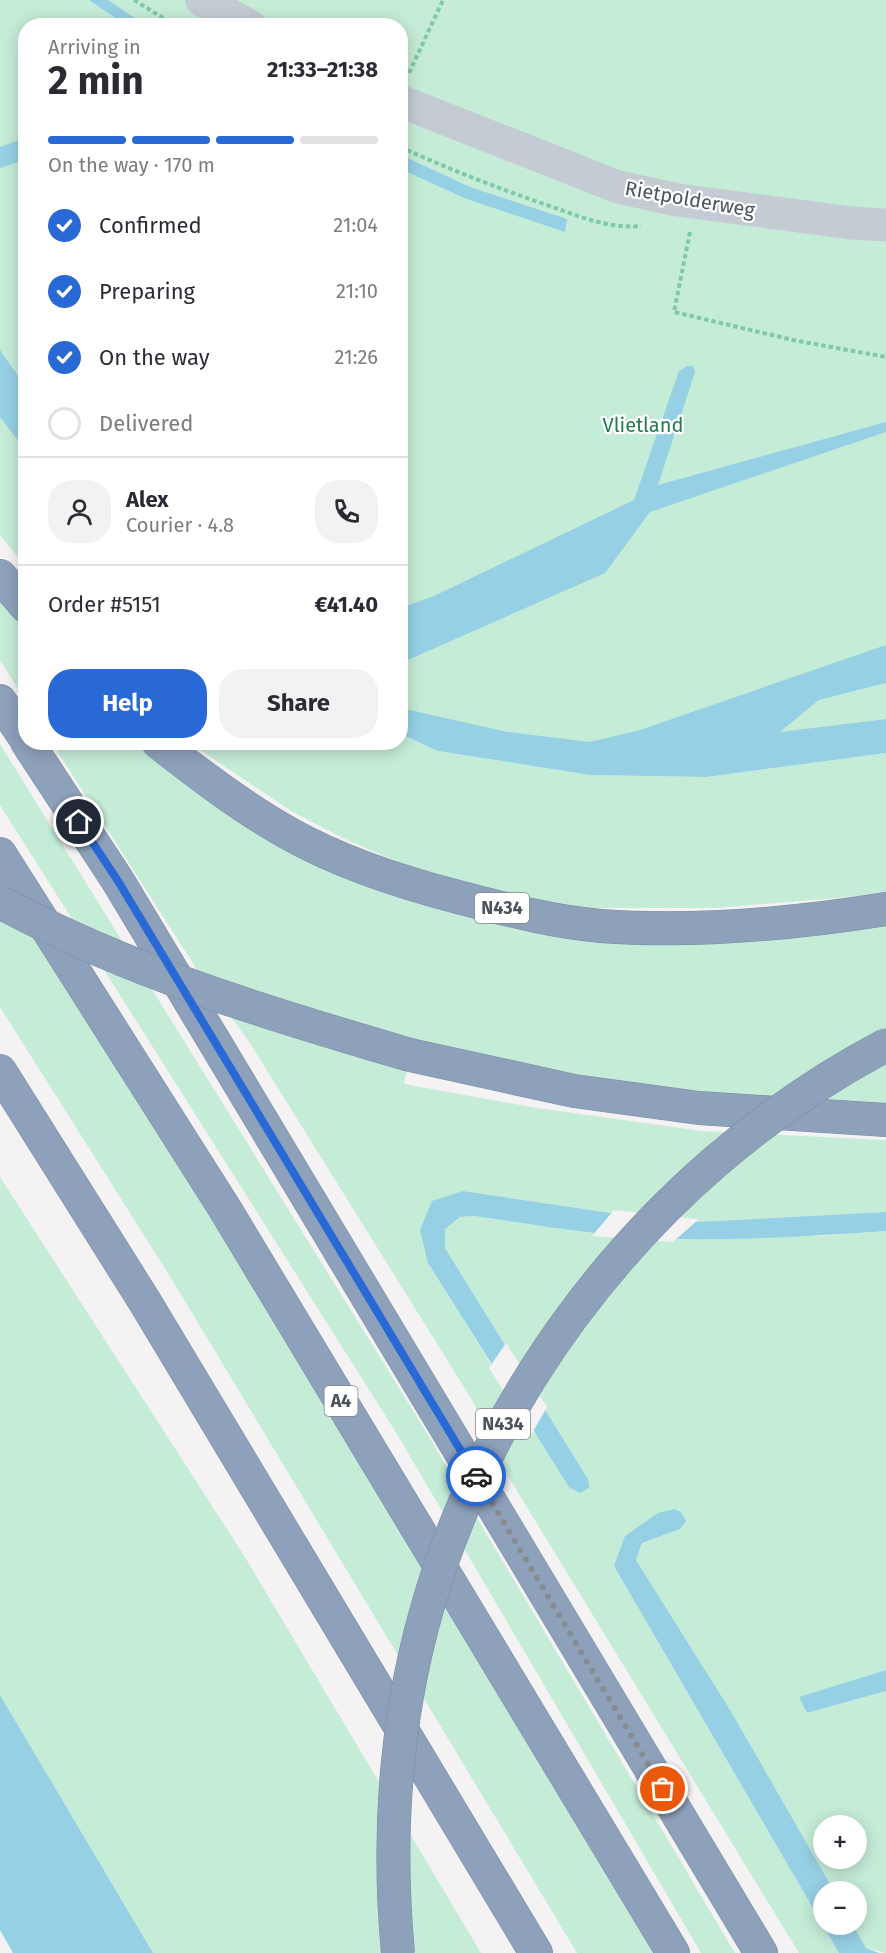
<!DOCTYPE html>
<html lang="en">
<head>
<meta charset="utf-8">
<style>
  :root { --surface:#fff; --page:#f2f2f3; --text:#2b2b33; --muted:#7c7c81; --line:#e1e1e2; --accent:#2969d6 }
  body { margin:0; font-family:"Fira Sans",sans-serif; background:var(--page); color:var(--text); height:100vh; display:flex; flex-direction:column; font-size:22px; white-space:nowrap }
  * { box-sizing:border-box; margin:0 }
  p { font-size:20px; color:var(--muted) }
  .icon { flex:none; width:33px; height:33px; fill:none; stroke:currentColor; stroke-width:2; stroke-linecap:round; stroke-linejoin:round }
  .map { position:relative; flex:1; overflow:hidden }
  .drawer { position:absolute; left:18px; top:18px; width:390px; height:732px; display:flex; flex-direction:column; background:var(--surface); border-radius:24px; box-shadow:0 3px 15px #0003 }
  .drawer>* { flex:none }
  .fabs { position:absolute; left:813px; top:1815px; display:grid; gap:12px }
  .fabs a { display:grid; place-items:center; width:54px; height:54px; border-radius:50%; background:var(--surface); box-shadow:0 3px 15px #0003; font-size:30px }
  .pin { position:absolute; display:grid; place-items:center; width:51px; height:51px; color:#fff; margin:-26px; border:3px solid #fff; border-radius:50%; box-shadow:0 2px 6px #0007 }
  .courier { position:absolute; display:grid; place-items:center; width:60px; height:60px; margin:-30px; border:4px solid #2969d6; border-radius:50%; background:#fff; color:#222; box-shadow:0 2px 8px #0007 }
  .headline em { font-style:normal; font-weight:700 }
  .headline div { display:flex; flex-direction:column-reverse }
  .headline { display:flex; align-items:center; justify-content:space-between; height:102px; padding:0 30px }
  h1 { font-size:39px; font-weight:700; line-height:45px }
  .bar { display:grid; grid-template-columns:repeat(4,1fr); gap:9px 6px; align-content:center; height:72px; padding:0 30px }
  .bar i { height:8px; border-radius:4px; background:var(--line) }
  .bar .selected { background:var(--accent) }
  .bar p { grid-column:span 4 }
  .line { display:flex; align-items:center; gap:15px; padding:0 30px; border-top:2px solid var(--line) }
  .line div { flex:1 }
  .round { display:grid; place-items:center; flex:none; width:63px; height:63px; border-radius:24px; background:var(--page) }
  ol { padding:0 30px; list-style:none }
  li { display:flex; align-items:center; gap:18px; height:66px }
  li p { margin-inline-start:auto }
  li .icon { padding:6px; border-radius:50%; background:var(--accent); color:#fff; stroke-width:4 }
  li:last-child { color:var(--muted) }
  li i { width:33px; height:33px; border:3px solid var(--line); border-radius:50% }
  .primary-button { display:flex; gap:12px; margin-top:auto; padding:12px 30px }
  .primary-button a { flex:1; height:69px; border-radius:24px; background:var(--accent); color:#fff; font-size:24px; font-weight:700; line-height:69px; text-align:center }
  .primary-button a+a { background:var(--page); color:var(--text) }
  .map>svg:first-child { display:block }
  .green { fill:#c5ecd7; fill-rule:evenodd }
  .water { fill:#96d0e5 }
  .pier { fill:#f4f2f2 }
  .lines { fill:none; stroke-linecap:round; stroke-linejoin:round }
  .highway-casing { stroke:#798ca7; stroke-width:34 }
  .path { stroke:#7fc8a9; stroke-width:4; stroke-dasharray:4.5 3; stroke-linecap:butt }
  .minor { stroke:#c4cbd2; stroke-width:33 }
  .highway { stroke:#8ea1bb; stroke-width:33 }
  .highway-bridge-casing { stroke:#798ca7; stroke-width:34; stroke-linecap:butt }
  .highway-bridge { stroke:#8ea1bb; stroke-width:33 }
  .done { stroke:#868b91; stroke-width:6; stroke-dasharray:0 10.8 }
  .route { stroke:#2969d6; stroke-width:8 }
  .labels { text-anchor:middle; stroke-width:4.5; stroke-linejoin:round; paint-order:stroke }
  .shield { fill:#fff; stroke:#81878e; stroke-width:1.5 }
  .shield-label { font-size:18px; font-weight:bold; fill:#4b535d }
  .street-label { font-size:20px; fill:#4b535d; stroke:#fff }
  .park-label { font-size:20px; fill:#207a53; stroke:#fff }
</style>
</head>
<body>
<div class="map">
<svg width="886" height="1953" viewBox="0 0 886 1953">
  <rect width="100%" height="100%" fill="#f4f2f2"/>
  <!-- green -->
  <path class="green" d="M0,0H886V672L632,756L401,718L400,26H26L25,426L0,392Z
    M0,417L25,450V566L0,535Z
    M0,594L25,624V700L0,660Z
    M886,683V719L779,733L819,700Z
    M401,734L438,751L590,775L706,777L886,753V894L716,908H568L413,868L349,841L291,811L190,743L400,742Z
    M52,743H142L194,790L545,930L886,921V1110H839L576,1079L412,1040L404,1084L537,1108L702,1131L886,1140V1212L696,1222L611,1213L463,1191L428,1263L533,1432L588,1479L445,1248V1229L460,1217L473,1216L594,1233L821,1236L886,1231V1670L800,1697L807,1713L886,1691V1953L866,1948L853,1925L856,1924V1892L834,1891L732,1713L636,1560L642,1543L680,1529L674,1509L614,1566L839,1953H799L508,1476L472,1400L250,1043L196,968ZM824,1826H856V1858H824Z
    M0,744L422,1425L735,1953H701L397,1434L0,805Z
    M0,884L229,1244L653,1953H577L171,1278L0,1007Z
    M0,1177L243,1554L481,1953H153L0,1695Z"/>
  <!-- water -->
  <path class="water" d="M89,0H108L145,25H126Z
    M25,138V160L0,168V147Z
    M401,155L470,187L567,219L565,232L464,198L401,169Z
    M0,350L25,386V450L0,417Z
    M687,366H693L695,372L658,485L886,422V432L650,512L605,573L401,663V608L434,596L634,500L679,371Z
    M886,645V683L819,700L780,732L886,719V753L706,777L590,775L438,751L401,734V708L507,732L590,742L640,730Z
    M463,1191L611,1213L696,1222L886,1212V1231C817,1236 746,1240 677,1239C609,1238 540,1225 473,1216L460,1217L445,1229V1248L588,1479L589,1488L580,1493L569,1487L428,1263L420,1230L432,1201Z
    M674,1509L681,1512L686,1521L680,1529L642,1543L636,1560L732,1713L834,1891L824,1892V1924L853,1925L866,1948L879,1953H839L614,1566L625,1536L658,1513Z
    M886,1670V1691L807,1713L799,1697Z
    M0,1695L153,1953H13L0,1930Z"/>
  <!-- pier -->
  <path class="pier" d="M614,1210L696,1219H699L673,1242L592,1236Z
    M506,1343L547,1407L531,1435L489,1368Z"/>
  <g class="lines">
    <defs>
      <path id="highway" d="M0,576L26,606
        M0,701L26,739
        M27,742L118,881L761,1953
        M158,742C200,775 242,807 288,833C341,863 400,882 458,897C505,909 552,922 601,926C696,933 792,924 886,909
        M0,854L225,1209L673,1953
        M410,1055L574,1091L699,1108L886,1120
        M0,1071L145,1302L536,1953"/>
    </defs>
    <!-- highway casing -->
    <use href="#highway" class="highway-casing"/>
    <!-- path -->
    <path class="path" d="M134,0L176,26
      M409,73L443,0
      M400,147C449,169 497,188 547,205C579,216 607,229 641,226
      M690,232L674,312L793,340L886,357"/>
    <!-- minor -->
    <path class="minor" d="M202,0L250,26
      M400,101L618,187L678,200L851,223L886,225"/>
    <!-- highway -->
    <use href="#highway" class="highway"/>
    <defs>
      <path id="highway-bridge" d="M0,902C129,972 270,1014 410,1055
        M398,1953C390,1867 392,1781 407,1696C455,1421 641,1174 886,1045"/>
    </defs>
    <!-- highway-bridge casing -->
    <use href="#highway-bridge" class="highway-bridge-casing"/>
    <!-- highway-bridge -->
    <use href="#highway-bridge" class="highway-bridge"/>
  </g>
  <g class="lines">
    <!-- done -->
    <path class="done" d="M476,1476L663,1789"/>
    <!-- route -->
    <path class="route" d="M79,822L118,881L476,1476"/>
  </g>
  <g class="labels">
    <!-- shield labels -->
    <g class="shield">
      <rect x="475" y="893" width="54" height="30" rx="4.5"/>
      <rect x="324.5" y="1386" width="33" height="30" rx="4.5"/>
      <rect x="476" y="1409" width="54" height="30" rx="4.5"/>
    </g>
    <g class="shield-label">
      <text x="502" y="914">N434</text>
      <text x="341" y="1407">A4</text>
      <text x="503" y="1430">N434</text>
    </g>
    <!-- street labels -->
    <g class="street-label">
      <text transform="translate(690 199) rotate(10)" y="7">Rietpolderweg</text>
    </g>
    <!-- park labels -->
    <g class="park-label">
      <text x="643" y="432">Vlietland</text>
    </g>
  </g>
</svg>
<div class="fabs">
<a>+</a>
<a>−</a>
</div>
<div class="pin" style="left:663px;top:1789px;background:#ea580c"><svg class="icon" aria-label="bag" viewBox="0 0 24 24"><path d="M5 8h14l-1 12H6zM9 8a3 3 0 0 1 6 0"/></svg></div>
<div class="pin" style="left:79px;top:822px;background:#1f2937"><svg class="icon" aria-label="home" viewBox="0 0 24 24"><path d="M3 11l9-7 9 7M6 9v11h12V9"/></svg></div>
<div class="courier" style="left:476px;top:1476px"><svg class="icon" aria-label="car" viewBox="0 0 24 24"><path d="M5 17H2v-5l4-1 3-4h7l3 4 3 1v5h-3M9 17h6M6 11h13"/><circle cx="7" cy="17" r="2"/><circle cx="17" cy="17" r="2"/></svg></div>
<section class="drawer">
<div class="headline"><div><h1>2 min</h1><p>Arriving in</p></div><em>21:33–21:38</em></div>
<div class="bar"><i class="selected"></i><i class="selected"></i><i class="selected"></i><i></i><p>On the way · 170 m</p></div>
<ol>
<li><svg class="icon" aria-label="check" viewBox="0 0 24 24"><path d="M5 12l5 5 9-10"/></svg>Confirmed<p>21:04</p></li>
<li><svg class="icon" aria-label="check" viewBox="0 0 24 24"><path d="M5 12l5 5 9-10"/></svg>Preparing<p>21:10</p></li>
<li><svg class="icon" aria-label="check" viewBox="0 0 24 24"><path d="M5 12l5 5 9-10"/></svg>On the way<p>21:26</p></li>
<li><i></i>Delivered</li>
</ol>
<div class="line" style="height:108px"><a class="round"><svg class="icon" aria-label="person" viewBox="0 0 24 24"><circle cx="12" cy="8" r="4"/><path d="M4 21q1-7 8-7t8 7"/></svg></a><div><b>Alex</b><p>Courier · 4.8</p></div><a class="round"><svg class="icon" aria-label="phone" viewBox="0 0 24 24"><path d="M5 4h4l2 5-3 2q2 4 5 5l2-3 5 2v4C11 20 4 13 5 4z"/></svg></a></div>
<div class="line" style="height:78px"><div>Order #5151</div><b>€41.40</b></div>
<div class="primary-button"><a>Help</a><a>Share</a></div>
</section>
</div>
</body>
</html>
